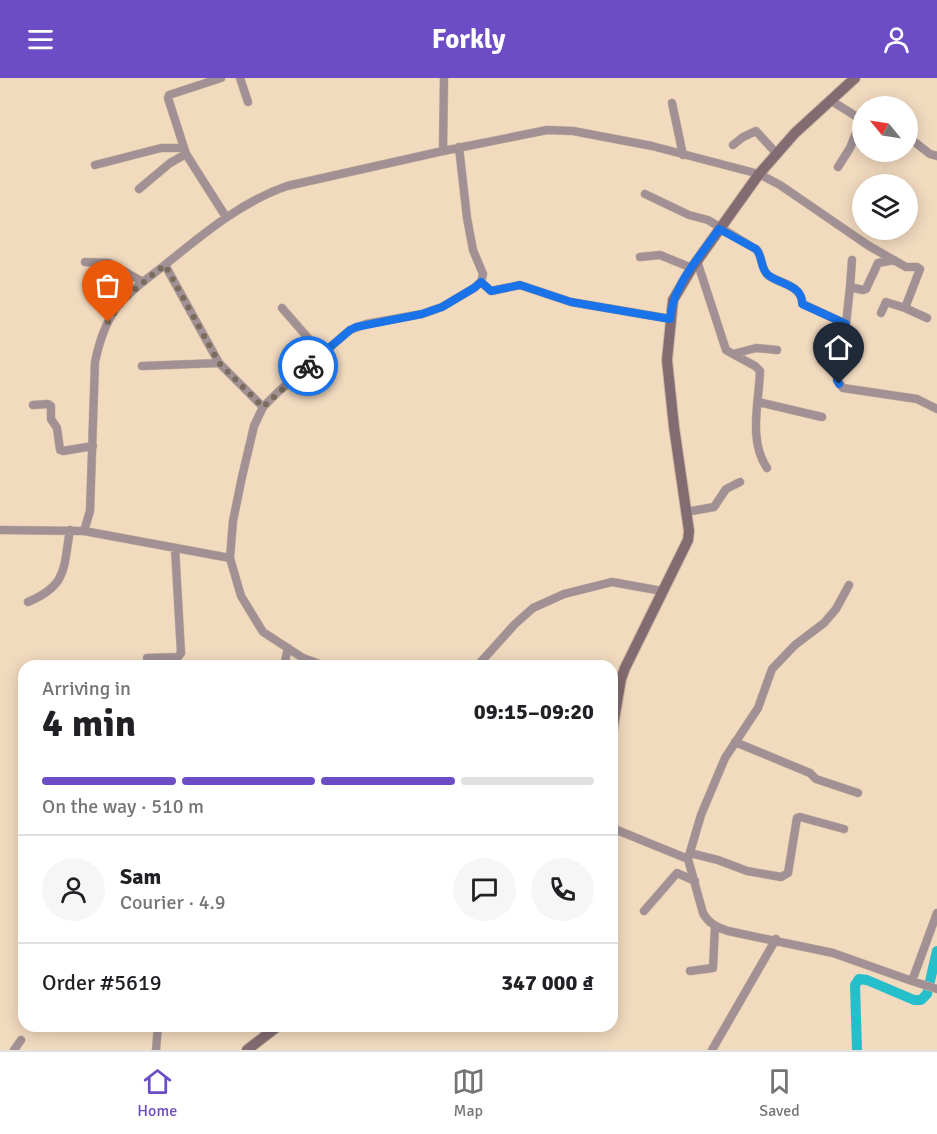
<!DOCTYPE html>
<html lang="en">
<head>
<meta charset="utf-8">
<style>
  :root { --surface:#fff; --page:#f6f6f6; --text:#202124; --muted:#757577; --line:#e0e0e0; --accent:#6c4dc6 }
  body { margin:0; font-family:Signika,sans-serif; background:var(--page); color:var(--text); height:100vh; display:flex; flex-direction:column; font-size:22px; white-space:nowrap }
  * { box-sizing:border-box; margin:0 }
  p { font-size:20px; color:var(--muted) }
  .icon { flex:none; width:33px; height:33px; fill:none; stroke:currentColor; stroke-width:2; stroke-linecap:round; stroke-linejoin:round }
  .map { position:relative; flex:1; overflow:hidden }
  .drawer { position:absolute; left:18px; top:582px; width:600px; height:372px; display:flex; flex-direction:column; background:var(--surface); border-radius:18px; box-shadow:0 3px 15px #0003 }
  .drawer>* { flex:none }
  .needle { width:39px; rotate:300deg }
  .fabs { position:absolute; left:852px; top:18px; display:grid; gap:12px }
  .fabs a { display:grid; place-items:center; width:66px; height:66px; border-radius:50%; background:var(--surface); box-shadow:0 3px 15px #0003; font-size:30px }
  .pin { position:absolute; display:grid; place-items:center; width:51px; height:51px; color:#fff; margin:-62px -26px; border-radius:50% 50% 50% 0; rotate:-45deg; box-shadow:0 0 6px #0007 }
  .pin .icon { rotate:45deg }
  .courier { position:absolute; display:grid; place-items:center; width:60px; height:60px; margin:-30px; border:4px solid #1a73e8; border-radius:50%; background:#fff; color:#222; box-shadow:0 2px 8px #0007 }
  .overview em { font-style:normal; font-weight:800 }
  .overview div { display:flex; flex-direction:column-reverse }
  .overview { display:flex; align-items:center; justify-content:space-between; height:102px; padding:0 24px }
  h1 { font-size:39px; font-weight:800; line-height:45px }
  .bar { display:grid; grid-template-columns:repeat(4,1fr); gap:9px 6px; align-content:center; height:72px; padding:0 24px }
  .bar i { height:8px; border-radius:4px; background:var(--line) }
  .bar .current { background:var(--accent) }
  .bar p { grid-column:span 4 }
  .line { display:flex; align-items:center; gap:15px; padding:0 24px; border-top:2px solid var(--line) }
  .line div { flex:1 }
  .round { display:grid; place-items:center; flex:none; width:63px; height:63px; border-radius:32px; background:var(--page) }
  header { display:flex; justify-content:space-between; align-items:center; height:78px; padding:0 24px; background:var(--accent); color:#fff; font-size:27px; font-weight:800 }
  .menu { display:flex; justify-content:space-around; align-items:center; height:84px; border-top:2px solid var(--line); background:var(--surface); font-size:16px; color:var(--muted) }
  .menu a { display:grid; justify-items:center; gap:3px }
  .menu .current { color:var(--accent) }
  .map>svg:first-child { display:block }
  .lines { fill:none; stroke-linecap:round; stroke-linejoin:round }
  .canal { stroke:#25becb; stroke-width:10 }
  .street-casing { stroke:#cdb8a0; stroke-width:9 }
  .secondary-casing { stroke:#cdb8a0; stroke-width:12 }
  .street { stroke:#a19195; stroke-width:8 }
  .secondary { stroke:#836c71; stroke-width:10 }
  .done { stroke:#7a6c5c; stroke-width:6; stroke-dasharray:0 10.8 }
  .route { stroke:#1a73e8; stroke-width:8 }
</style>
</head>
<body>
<header><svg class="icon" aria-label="menu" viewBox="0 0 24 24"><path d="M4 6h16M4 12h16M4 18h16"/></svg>Forkly<svg class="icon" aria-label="person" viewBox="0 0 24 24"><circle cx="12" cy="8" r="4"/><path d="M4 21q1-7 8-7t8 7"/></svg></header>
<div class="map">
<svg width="937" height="972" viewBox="0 0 937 972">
  <rect width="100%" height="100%" fill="#f2dabf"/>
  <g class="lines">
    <!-- canal -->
    <path class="canal" d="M857,972L855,907L859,901L867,902L914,922H921L927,916L937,873"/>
    <defs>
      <path id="street" d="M221,0L169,17L168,20L186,76L226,139
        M240,0L248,24
        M830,22L862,42
        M672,25L683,77
        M908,59L930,76L937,78
        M733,67L743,59L756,53L777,76
        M443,73L444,0
        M95,87L161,70H184
        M838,89L850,70L861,43
        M139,111L170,85L186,76
        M645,116L689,137L708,142L757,172C763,179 760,190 768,197C776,204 795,206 800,217C802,220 802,223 803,226L846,246L837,302L843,310L917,321L937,331
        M640,179L660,177L692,190
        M852,182L850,209L863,212L866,211L878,185L894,182
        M697,183L726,272L733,276L756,270L777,272
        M85,184L109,185L143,204
        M165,187L219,285
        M481,204L491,213L520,207L571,224L671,241
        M282,230L322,276
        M881,235L886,224L905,230
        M846,246L850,209
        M733,276L755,288L760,293C759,325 748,362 767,390
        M142,288L219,285L263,329
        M758,324L822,339
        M33,327L48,326L51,328V341L57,350L60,372L63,373L93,368
        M686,434L714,429L726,411L740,404
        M0,452L84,453L230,480L241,518L263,554L303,580L325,588
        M84,453L90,433L95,284C99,265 105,245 117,229C130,212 150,199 166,186C203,156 241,124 287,108L443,73L547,52L573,53L652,68L759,96L780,107L869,168L906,189H917L920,191L905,230L927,240
        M230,480L233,443L242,399L254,348L263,329L279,313L350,252L366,246L422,236L442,229L474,210L481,204L483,196L473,172L467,140L459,69
        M28,524C68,507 63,491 70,452
        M147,580L178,579L181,575L175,470
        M284,588L288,570
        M473,588L479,586L515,546L533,530L564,516L612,504L662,513
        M735,664L810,695L816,701L858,715
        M612,750L688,781L703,835C709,846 717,849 728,853L833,875L912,903
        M690,775L718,782L747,793L781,799L788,795L797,740L800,739L844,751
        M688,781L701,737L725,680L758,630L772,591L795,567L824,545L836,531L849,507
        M644,833L677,795L695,803
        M937,835L912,903L937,911
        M690,893L713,890L715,848
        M14,972L21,962
        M156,972L158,948
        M712,972L776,861"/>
      <path id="secondary" d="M612,654L621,601L625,590L688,462L689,453L674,349L667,282L673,222L692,190L759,96L795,55L855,0
        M247,972L278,948"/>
    </defs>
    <!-- street casing -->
    <use href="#street" class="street-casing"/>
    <!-- secondary casing -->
    <use href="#secondary" class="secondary-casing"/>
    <!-- street -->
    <use href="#street" class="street"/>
    <!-- secondary -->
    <use href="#secondary" class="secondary"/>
  </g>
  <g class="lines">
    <!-- done -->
    <path class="done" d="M108,244C123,220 143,204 165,187L219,285L263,329L308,288"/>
    <!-- route -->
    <path class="route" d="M308,288L350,252L356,249L422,236L442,229L474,210L481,204L491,213L520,207L571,224L670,241C673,206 700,179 719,151L756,171C763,179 760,190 768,197C776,204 796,207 800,217C802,220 802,223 802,226L846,246L837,302L839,306"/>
  </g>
</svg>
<div class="fabs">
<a><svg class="needle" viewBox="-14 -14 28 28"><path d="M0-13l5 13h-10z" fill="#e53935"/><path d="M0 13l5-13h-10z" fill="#757577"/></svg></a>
<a><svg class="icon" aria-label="layers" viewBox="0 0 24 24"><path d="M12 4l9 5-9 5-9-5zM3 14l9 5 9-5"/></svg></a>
</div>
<div class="pin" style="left:108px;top:244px;background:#ea580c"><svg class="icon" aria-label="bag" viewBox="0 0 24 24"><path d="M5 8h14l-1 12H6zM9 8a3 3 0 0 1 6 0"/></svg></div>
<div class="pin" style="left:839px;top:306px;background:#1f2937"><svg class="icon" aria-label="home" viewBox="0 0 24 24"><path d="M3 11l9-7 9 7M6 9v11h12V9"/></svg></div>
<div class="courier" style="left:308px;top:288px"><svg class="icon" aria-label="bike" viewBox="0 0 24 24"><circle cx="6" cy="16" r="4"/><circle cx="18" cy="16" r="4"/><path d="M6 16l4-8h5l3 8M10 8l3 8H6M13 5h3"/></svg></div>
<section class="drawer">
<div class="overview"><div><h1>4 min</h1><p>Arriving in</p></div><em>09:15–09:20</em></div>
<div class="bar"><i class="current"></i><i class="current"></i><i class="current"></i><i></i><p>On the way · 510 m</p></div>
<div class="line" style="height:108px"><a class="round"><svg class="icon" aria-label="person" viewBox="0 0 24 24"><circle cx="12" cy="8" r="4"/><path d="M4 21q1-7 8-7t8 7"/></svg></a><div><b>Sam</b><p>Courier · 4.9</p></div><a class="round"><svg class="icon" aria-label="chat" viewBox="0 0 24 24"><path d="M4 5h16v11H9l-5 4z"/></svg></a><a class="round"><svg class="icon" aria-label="phone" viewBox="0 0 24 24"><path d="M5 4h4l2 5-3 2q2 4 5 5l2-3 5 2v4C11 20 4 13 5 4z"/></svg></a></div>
<div class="line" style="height:78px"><div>Order #5619</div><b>347 000 ₫</b></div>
</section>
</div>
<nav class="menu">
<a class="current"><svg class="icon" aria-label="home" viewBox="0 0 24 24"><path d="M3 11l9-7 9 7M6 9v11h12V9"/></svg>Home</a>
<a><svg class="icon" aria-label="map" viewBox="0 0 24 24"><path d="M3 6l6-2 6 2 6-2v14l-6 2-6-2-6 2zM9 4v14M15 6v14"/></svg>Map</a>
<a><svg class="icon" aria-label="saved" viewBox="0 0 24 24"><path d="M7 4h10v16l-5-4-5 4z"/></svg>Saved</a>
</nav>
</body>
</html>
